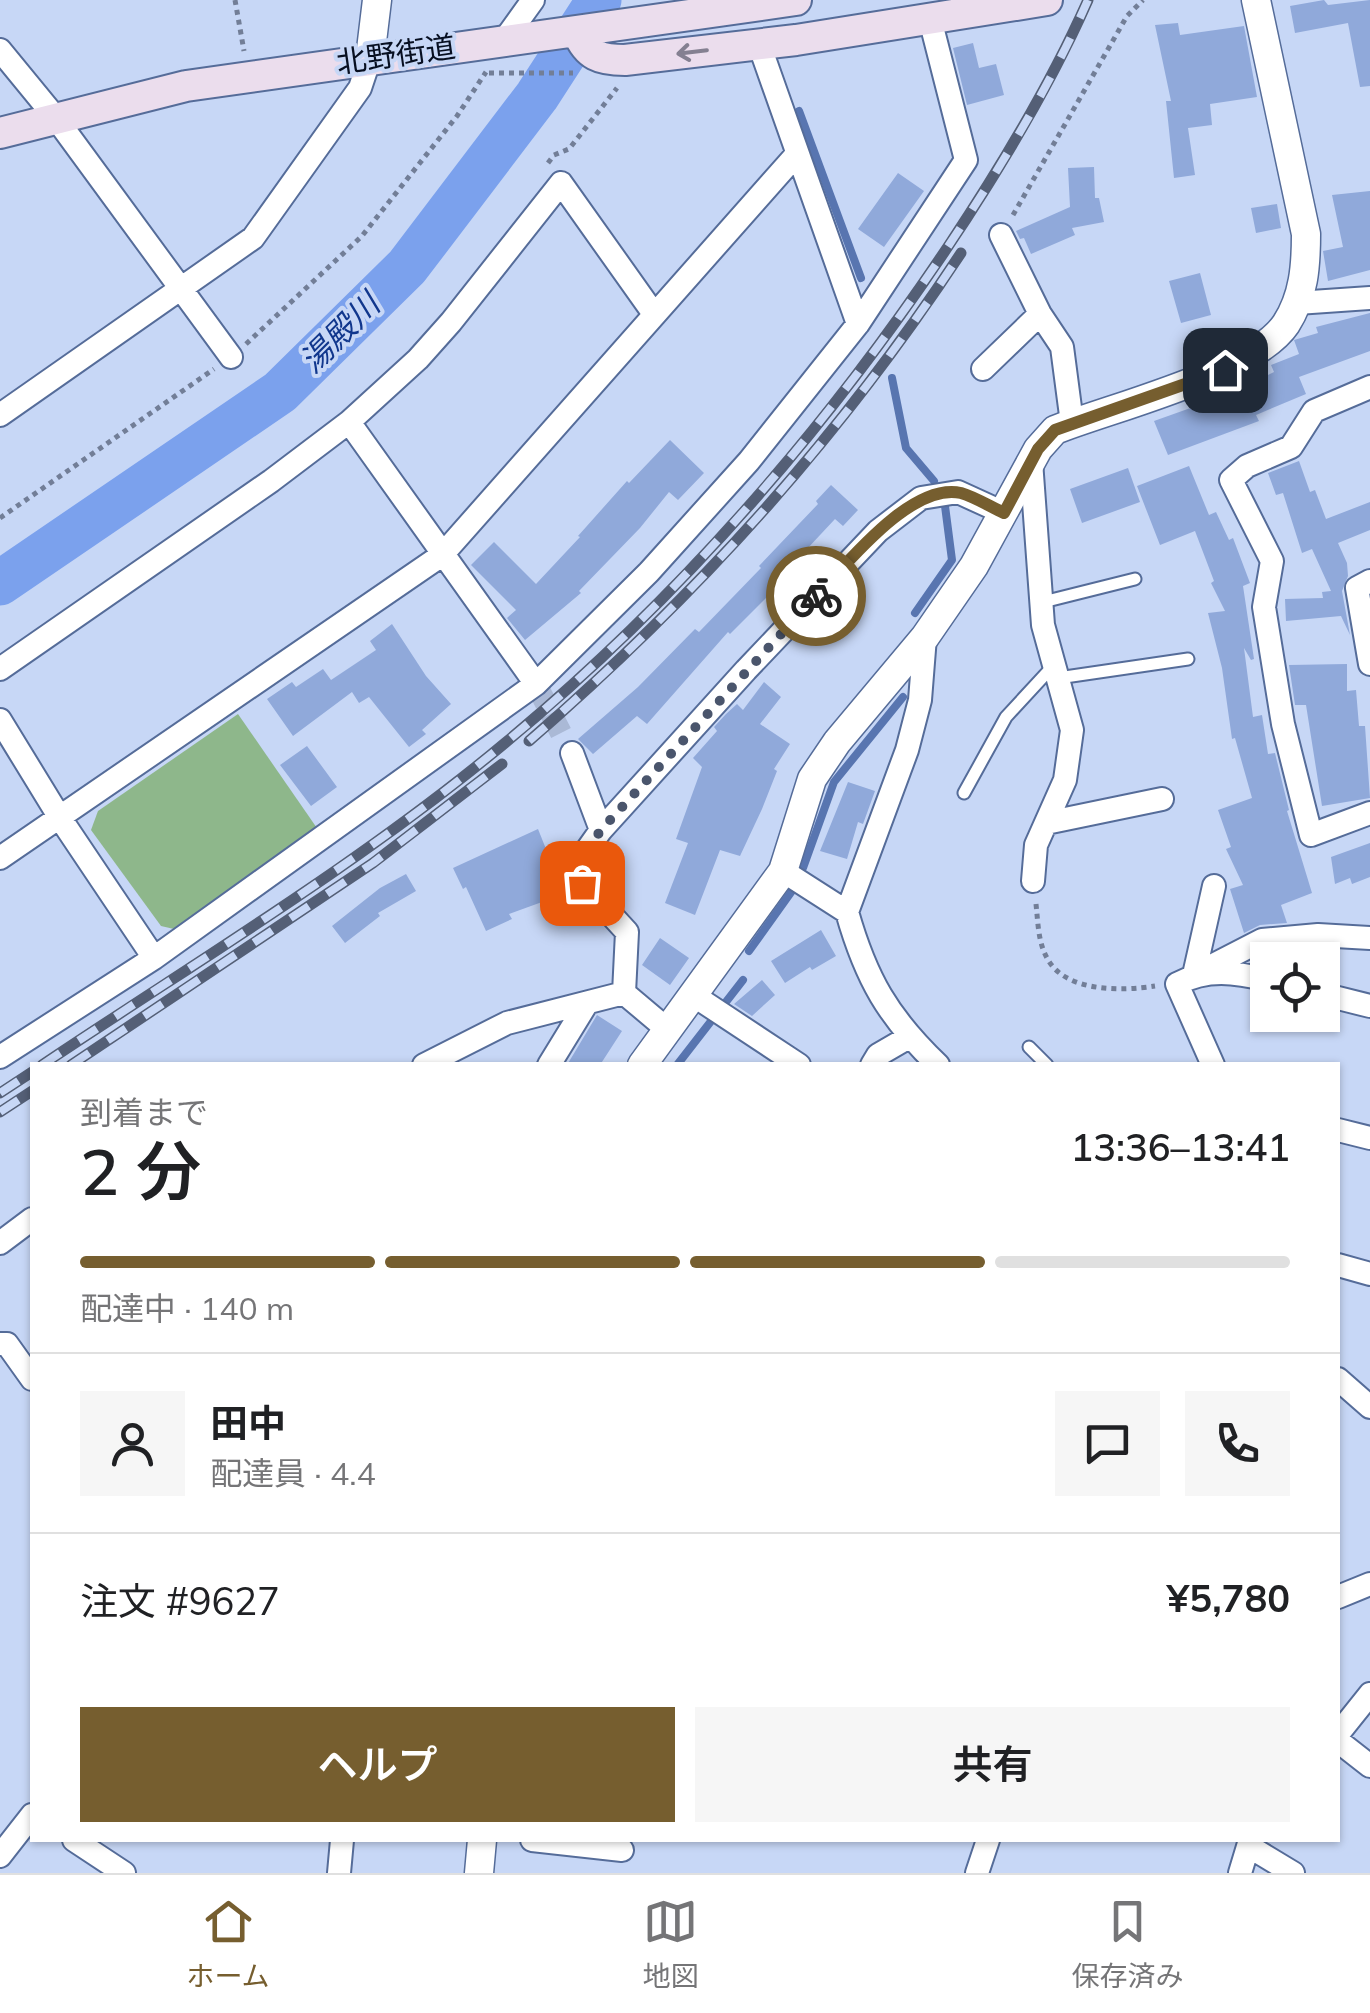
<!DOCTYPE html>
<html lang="ja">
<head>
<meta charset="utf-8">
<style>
  :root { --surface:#fff; --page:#f6f6f6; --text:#202124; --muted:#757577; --line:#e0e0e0; --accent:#765e2f }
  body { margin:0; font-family:Mulish,"Noto Sans JP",sans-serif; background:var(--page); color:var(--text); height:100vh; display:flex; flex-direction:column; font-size:38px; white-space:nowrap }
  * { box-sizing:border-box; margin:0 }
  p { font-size:32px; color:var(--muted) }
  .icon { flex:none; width:55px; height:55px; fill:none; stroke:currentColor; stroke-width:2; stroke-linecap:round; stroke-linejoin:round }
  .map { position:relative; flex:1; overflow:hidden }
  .drawer { position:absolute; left:30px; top:1062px; width:1310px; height:780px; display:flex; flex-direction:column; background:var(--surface); border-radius:0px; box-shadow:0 2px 8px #0004 }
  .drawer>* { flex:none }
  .buttons { position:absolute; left:1250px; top:942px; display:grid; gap:20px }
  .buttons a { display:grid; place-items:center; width:90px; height:90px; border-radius:0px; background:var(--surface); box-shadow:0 2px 8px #0004; font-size:50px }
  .pin { position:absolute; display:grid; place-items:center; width:85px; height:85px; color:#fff; margin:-42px; border-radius:20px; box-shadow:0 5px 15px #0006 }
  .courier { position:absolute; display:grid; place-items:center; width:100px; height:100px; margin:-50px; border:8px solid #765e2f; border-radius:50%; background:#fff; color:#222; box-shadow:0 2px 12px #0007 }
  .overview em { font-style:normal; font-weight:600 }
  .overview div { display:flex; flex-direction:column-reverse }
  .overview { display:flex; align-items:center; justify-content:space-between; height:170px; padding:0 50px }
  h1 { font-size:65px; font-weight:600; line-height:75px }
  .bar { display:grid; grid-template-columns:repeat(4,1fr); gap:15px 10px; align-content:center; height:120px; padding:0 50px }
  .bar i { height:12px; border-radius:8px; background:var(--line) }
  .bar .active { background:var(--accent) }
  .bar p { grid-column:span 4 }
  .line { display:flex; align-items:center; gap:25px; padding:0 50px; border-top:2px solid var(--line) }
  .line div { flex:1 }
  .round { display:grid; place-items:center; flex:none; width:105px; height:105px; border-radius:0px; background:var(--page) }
  .primary-button { display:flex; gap:20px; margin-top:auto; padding:20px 50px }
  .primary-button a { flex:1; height:115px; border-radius:0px; background:var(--accent); color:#fff; font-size:40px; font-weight:600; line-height:115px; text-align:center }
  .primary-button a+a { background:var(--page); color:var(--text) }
  .dock { display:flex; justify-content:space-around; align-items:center; height:140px; border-top:2px solid var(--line); background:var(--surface); font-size:28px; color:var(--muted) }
  .dock a { display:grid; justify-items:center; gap:5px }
  .dock .active { color:var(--accent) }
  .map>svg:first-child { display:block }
  .green { fill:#8eb78b }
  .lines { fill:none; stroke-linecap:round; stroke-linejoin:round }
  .stream { stroke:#5875b0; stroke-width:8 }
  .river { stroke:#7ba1ed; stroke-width:45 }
  .building { fill:#90a9da }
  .minor-tunnel { stroke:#aab9d6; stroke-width:22; stroke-dasharray:22 11; stroke-linecap:butt }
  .service-casing { stroke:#556c99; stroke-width:15 }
  .minor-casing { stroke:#556c99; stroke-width:26 }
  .tertiary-casing { stroke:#556c99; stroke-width:31 }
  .secondary-casing { stroke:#556c99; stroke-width:34 }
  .path { stroke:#727e97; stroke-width:5; stroke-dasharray:5 5; stroke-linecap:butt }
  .service { stroke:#fff; stroke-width:11 }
  .minor { stroke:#fff; stroke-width:22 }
  .tertiary { stroke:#fff; stroke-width:28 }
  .secondary { stroke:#ebdded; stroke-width:30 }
  .rail-casing { stroke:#545f76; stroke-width:11 }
  .rail { stroke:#c7d7f6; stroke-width:8; stroke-dasharray:22; stroke-linecap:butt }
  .oneway { stroke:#848091 }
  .done { stroke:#4a556c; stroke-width:10; stroke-dasharray:0 18 }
  .route { stroke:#765e2f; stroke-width:12 }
  .labels { text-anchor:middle; stroke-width:8; stroke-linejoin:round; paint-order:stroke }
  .street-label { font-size:30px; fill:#070f21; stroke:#c7d7f6 }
  .water-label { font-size:32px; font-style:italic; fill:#11378d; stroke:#c7d7f6 }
</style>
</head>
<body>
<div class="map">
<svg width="1370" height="1873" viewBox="0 0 1370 1873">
  <rect width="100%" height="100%" fill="#c7d7f6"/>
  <!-- green -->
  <path class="green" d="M238,714L319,831L174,929L161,926L91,830L98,811Z"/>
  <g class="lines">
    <!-- stream -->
    <path class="stream" d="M799,111L861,278
      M892,378L906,448L934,481
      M915,613L952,560L945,506
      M803,868L834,782L903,697
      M749,951L792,891
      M677,1065L743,980"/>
    <!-- river -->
    <path class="river" d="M0,583L280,392L407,267L537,96L599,0"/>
  </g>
  <!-- building -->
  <path class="building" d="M1324,0L1328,5L1370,0V86L1360,87L1348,23L1295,33L1290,6Z
    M1178,23L1180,35L1244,26L1257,97L1210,104L1212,125L1188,128L1195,175L1174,178L1166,101H1171L1155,25Z
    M973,43L979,68L996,64L1004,95L967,105L953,48Z
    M1094,167L1095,198H1099L1104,222L1072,228L1075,235L1031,254L1024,238L1020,239L1016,231L1070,207L1068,168Z
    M898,173L924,191L884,247L858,229Z
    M1370,191V270L1328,281L1323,251L1343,247L1332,195Z
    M1277,204L1281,228L1256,233L1251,208Z
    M1200,273L1211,315L1181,323L1169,281Z
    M1370,313V351L1299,377L1306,394L1256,415L1259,421L1168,455L1154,421L1227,395L1274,372L1271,365L1299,354L1294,340L1318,333L1316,327Z
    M670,440L704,473L678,500L669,492L640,528L579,591L581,593L525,640L507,618L516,610L471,565L494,542L536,584L580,537L578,536L627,481L629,483Z
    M1299,461L1310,492L1315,490L1326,519L1370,502V530L1338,543L1347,563L1348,576L1342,591L1350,635L1341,616L1286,621L1285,599L1323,598L1322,592L1331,591L1312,549L1302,553L1283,493L1276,495L1268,473Z
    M1189,466L1209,515L1216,512L1229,540L1233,538L1250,583L1243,586L1254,659L1251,660L1244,648L1253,717L1262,715L1268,754L1275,753L1289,810L1287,811L1312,893L1281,905L1287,923L1260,925L1244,933L1230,889L1243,885L1226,849L1231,847L1218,810L1252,798L1235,738L1232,739L1222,668L1208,613L1225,611L1211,583L1214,581L1195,531L1160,545L1137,486Z
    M1128,468L1140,502L1082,523L1070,489Z
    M831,485L858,510L843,526L835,519L792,565L795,569L730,634L728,632L647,724L637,716L593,754L578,739L638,687L695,629L699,632L761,568L759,566L818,504L816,501Z
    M392,624L426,676L451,704L422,730L426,734L409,747L369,697L359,703L352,692L293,736L267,699L292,682L296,687L323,669L331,680L376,650L370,641Z
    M1347,664V691L1356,690L1359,726H1365L1370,798L1322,806L1306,705H1295L1289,665Z
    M764,682L781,697L760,724L790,744L774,769L777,771L762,809L740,856L720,850L695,915L665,903L688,843L676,839L702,767L693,758L717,731L714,727L726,714L737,704L743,710Z
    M307,746L337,787L311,806L280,765Z
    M848,782L875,791L863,824L858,822L847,859L820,851Z
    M538,829L564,894L509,914L512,919L486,931L466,887L463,889L453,868Z
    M1370,843V877L1352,884L1350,878L1335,884L1331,857Z
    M406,874L416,891L378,913L380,916L345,943L332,926L380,888Z
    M821,930L836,956L812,970L810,967L785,983L771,961Z
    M660,938L689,958L670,985L642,965Z
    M762,980L775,995L752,1016L734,1004Z
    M597,1015L622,1031L600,1065H567Z"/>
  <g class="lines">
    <!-- minor-tunnel -->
    <path class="minor-tunnel" d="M536,684L562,735"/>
    <defs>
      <path id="service" d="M1039,603L1135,579
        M1058,678L1188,659
        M964,793L1006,717L1054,665
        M1029,1047L1047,1065"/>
      <path id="minor" d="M505,39L533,0
        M759,44L858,324
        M0,50L55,117L231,357
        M1001,235L1040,314L1062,347L1072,423
        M1297,303L1370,298
        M983,369L1040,314
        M1370,387L1314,411L1291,447L1247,466L1231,480L1272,561L1264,607L1283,724L1311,835L1370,813
        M0,415L253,238L360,88L370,58
        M349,422L536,684
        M1031,461L1043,625L1072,730L1065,780L1036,845L1033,881
        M1370,581L1357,588L1370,664
        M0,669L271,481L349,422L418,359L451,322L561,183L654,314
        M0,720L60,818L154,958
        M572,753L601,830
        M1046,823L1162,799
        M0,858L442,555L796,155
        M783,871L847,912C866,979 888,1017 938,1065
        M1214,886L1194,975L1262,940L1318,935L1370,938
        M847,912L907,750L920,700L925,637
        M624,993L627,932L582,883L584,854L601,830L746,670L878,531L921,498L958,492L1004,513
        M624,993L668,1030
        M1322,994L1370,1006
        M693,995L799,1065
        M0,1057L154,958L536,684L649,572L749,461L858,324L966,160L930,19
        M424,1065L507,1023L624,993
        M549,1065L587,1003
        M872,1065L878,1055L909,1037
        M1213,1065L1177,984C1207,968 1235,972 1268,980
        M1338,1130L1370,1138
        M0,1243L32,1219
        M1338,1265L1370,1274
        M0,1344H7L32,1379
        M1338,1379L1370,1407
        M1338,1597L1370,1584
        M1338,1734L1370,1694
        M1338,1741L1370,1766
        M74,1840L124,1873
        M532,1840L622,1850
        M1250,1847L1293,1873
        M0,1856L32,1815
        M339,1873L342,1840
        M977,1873L988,1840
        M1240,1873L1250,1840"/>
      <path id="tertiary" d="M370,58L377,0
        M642,1065L783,871L812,779L837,742L925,637L974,566L1038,449L1055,430C1113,407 1253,373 1286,324C1304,296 1306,266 1306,234L1256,0
        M479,1873L482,1840"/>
      <path id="secondary" d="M577,31C587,56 600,60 625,60L796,40L1047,0
        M0,133L186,86L796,0"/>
    </defs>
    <!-- service casing -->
    <use href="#service" class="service-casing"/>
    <!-- minor casing -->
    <use href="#minor" class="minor-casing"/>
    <!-- tertiary casing -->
    <use href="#tertiary" class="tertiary-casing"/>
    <!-- secondary casing -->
    <use href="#secondary" class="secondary-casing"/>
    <!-- path -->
    <path class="path" d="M235,0L244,51
      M489,73H573
      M548,163L554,155L569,149L617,88
      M1013,215L1127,16L1143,0
      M246,344L362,236L457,116L486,72
      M0,518L214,369
      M1036,904C1038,922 1038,942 1047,958C1065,993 1123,991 1155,986"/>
    <!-- service -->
    <use href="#service" class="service"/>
    <!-- minor -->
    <use href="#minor" class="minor"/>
    <!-- tertiary -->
    <use href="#tertiary" class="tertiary"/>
    <!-- secondary -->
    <use href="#secondary" class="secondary"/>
    <defs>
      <path id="rail" d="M529,741C697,595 838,440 961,253
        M42,1065C197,961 361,863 505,743C677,600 825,431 949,245C1001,167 1050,86 1088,0
        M71,1065L373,863L502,764
        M0,1093L32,1072
        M0,1112L32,1091"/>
    </defs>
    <!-- rail casing -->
    <use href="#rail" class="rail-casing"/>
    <!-- rail -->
    <use href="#rail" class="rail"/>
  </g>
  <!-- one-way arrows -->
  <defs><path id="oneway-shaft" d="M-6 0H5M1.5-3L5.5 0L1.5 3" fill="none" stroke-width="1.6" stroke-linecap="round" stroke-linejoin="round" transform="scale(2.5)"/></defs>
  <use class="oneway" href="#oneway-shaft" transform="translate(692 52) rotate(173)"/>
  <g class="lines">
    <!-- done -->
    <path class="done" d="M582,883L584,854L601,830L816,596"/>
    <!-- route -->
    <path class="route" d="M816,596C847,564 911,482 961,493C975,497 991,507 1004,513L1038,449L1055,430L1225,370"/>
  </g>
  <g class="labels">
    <!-- street labels -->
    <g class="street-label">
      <text transform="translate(396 55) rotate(-8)" y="10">北野街道</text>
    </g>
    <!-- water labels -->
    <g class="water-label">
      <text transform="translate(340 333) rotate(-45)" y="11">湯殿川</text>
    </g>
  </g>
</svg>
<div class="buttons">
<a><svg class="icon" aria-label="locate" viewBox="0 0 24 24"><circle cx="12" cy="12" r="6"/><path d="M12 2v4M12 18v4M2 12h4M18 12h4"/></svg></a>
</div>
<div class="pin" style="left:582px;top:883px;background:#ea580c"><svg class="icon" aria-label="bag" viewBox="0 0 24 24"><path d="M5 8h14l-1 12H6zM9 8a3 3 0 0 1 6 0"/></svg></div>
<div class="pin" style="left:1225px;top:370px;background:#1f2937"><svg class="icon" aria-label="home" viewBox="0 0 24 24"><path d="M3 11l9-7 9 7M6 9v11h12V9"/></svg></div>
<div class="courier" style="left:816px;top:596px"><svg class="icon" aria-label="bike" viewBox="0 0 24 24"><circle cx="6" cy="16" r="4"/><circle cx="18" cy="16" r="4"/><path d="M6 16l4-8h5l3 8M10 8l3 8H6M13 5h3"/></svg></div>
<section class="drawer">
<div class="overview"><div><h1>2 分</h1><p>到着まで</p></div><em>13:36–13:41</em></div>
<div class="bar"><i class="active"></i><i class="active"></i><i class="active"></i><i></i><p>配達中 · 140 m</p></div>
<div class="line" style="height:180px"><a class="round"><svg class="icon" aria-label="person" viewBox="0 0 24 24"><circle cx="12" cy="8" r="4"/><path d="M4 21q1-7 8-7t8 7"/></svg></a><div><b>田中</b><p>配達員 · 4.4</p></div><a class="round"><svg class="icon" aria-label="chat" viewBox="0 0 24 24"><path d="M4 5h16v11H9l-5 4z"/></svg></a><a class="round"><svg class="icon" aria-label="phone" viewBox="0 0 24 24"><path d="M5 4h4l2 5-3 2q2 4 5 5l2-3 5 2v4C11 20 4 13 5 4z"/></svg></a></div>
<div class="line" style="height:130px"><div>注文 #9627</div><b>¥5,780</b></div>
<div class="primary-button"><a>ヘルプ</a><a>共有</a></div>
</section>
</div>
<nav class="dock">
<a class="active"><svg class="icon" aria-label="home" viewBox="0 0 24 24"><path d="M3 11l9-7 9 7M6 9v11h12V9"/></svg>ホーム</a>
<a><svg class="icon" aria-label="map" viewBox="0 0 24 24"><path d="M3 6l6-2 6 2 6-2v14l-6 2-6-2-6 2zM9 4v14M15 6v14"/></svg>地図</a>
<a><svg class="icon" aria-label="saved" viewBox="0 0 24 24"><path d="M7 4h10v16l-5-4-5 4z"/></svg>保存済み</a>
</nav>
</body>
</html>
